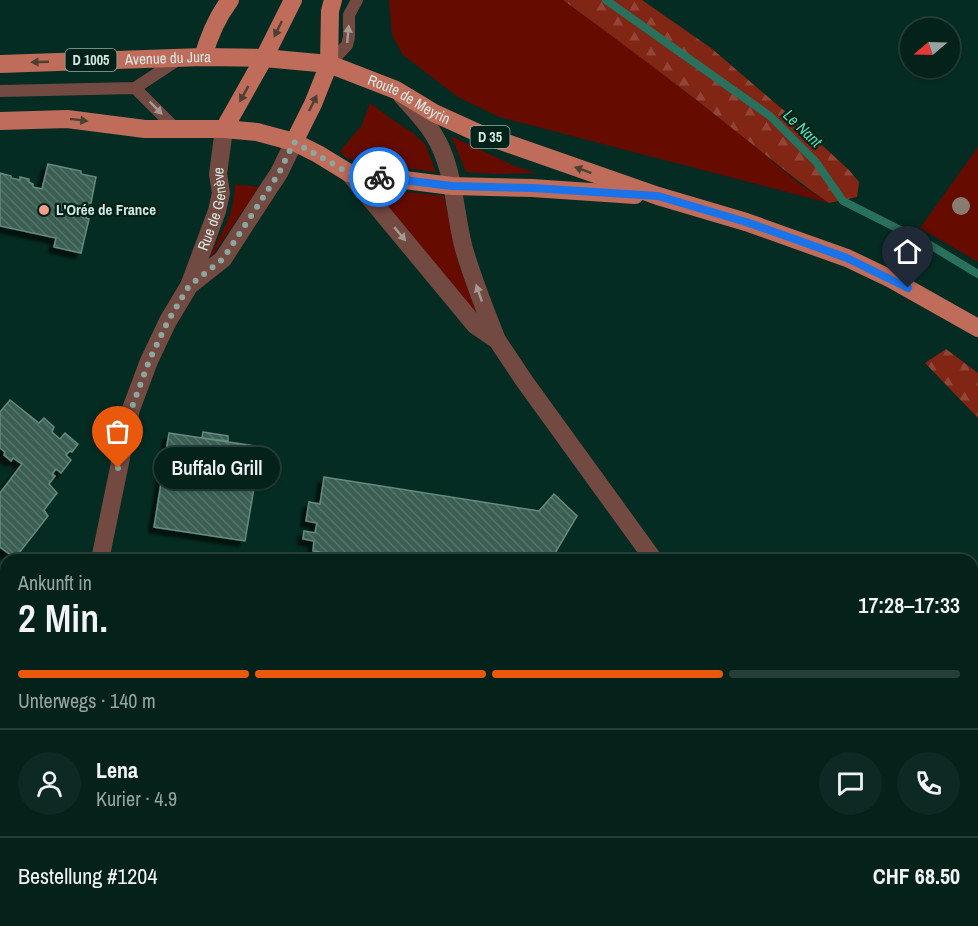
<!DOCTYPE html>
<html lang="de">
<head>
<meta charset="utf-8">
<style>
  :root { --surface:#04211a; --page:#0d2923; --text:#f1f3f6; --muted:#97a3a2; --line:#253e39; --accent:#ea580c }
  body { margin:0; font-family:"Archivo Narrow",sans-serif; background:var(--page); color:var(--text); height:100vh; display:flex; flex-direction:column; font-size:22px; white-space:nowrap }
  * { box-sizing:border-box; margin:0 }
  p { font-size:20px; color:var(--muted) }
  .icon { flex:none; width:33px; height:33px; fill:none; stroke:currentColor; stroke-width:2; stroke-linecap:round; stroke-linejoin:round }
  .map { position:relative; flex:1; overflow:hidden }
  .side { position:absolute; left:0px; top:554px; width:978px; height:374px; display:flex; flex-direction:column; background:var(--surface); border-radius:18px 18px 0 0; box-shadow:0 2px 4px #0004,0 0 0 2px var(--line) }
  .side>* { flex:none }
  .needle { width:39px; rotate:251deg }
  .tools { position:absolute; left:900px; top:18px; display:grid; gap:12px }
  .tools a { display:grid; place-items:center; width:60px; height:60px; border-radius:50%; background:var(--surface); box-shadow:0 2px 4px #0004,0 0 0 2px var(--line); font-size:30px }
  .pin { position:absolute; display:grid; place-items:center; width:51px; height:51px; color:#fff; margin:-62px -26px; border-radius:50% 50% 50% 0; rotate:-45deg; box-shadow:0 0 6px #0007 }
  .pin .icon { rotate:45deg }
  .courier { position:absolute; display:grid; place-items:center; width:60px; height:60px; margin:-30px; border:4px solid #1a73e8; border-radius:50%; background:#fff; color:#222; box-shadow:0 2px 8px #0007 }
  .bubble { position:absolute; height:42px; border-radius:21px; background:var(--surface); box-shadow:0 2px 4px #0004,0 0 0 2px var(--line); font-size:20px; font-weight:600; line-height:42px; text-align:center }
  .headline em { font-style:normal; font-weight:600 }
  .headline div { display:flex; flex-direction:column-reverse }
  .headline { display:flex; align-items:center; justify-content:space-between; height:102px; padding:0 18px }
  h1 { font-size:39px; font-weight:600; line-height:45px }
  .bar { display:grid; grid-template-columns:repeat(4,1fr); gap:9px 6px; align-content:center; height:72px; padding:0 18px }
  .bar i { height:8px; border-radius:4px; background:var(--line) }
  .bar .current { background:var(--accent) }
  .bar p { grid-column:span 4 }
  .line { display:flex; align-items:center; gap:15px; padding:0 18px; border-top:2px solid var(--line) }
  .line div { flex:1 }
  .round { display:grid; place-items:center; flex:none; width:63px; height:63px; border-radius:32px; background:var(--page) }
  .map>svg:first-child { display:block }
  .green { fill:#660b00 }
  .forest { fill:url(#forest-firs) }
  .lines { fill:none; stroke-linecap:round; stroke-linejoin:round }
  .stream { stroke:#29705d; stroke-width:8 }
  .building { fill:url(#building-back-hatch); stroke:#658b7f; stroke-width:1.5; filter:url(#shadow) }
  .service { stroke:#734a41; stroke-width:12 }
  .minor { stroke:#734a41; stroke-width:18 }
  .tertiary { stroke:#734a41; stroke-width:18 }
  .primary { stroke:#bf6c5b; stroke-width:18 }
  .tree { fill:#887c71 }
  .oneway { fill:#4c4033 }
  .oneway2 { fill:#a49a92 }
  .done { stroke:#8ca79f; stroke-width:6; stroke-dasharray:0 10.8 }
  .route { stroke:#1a73e8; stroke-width:8 }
  .poi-dot { fill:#f49d8b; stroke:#002219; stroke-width:2 }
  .labels { text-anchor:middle; stroke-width:4.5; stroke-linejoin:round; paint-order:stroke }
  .shield { fill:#002219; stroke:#95ada6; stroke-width:1.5 }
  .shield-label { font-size:14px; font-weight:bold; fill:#d5e9e2 }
  .street-label { font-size:15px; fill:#d5e9e2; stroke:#002219 }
  .poi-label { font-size:15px; font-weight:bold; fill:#d5e9e2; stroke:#002219; text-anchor:start }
  .water-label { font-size:16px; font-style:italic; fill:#53d8b6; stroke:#002219 }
</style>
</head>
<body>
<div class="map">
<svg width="978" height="926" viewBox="0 0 978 926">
  <defs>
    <pattern id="forest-firs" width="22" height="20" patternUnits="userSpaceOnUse" patternTransform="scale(1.5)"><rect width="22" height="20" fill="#812514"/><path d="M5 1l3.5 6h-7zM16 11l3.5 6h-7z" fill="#924536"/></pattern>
    <pattern id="building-back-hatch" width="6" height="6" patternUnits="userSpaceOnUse" patternTransform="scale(1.5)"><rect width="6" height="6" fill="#3a5e53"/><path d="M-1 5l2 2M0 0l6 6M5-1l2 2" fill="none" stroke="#56756b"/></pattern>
    <filter id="shadow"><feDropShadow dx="-5.5" dy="5.5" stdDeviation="1.5" flood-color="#0009"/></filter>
  </defs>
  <rect width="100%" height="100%" fill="#052c22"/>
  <!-- green -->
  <path class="green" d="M389,0H563L638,55L740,134L801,185L829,203L499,117L458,97L403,55L392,35Z
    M370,103L393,120L413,133L425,144L436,172L364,162L346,158L340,151L362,125Z
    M451,136L515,166L537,173L494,174L466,172Z
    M978,147V262L920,228Z
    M235,184L259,187L212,256L210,255C223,230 235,213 235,184Z
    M379,189L444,196L458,262L478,316L378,194L376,190Z"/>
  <!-- forest -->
  <path class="forest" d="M563,0H642L711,48L788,114L849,170L859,182L857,197L829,203C796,181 769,157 738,133C681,87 622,43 563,0Z
    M946,349L978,373V418L925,363Z"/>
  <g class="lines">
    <!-- stream -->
    <path class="stream" d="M606,0L770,116L816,162L843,201L930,245L978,274"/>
  </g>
  <!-- building -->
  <path class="building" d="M48,164L81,171V174L96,177L91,203H88L86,218L89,219L81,253L54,247L56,238L0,226V173L11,176V178L20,180V177L29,179V182L33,184V187L42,189Z
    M10,400L39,423L44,418L54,427L52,432L60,439L65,433L78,444L72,452L70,451L66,455L71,460L61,473L56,469L52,474L55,476L49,484L57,493L44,510L48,516L15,558L0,547V493L22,464L13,458L11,461L4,455L5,452L0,448V412Z
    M203,432L228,436V441L202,438Z
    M169,433L261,447L245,541L154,527Z
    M324,477L539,511L554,494L577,516L551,560H366L313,551L314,541L303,539L304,531L315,533L317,523L306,521L309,502L320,504Z
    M6,681V714L0,722V684L2,685Z
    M284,921H344L342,926H285Z
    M344,921H355L353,926H342Z
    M481,921H483L487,926H475Z
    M483,921H546L542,924L544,926H487Z
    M546,921H561L555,926H544L542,924Z
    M750,921H832L836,926H744Z"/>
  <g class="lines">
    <!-- service -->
    <path class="service" d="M329,64L347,45L349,37V15L357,0
      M135,88L176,129
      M0,91L135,88L179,59
      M441,926L443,921"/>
    <!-- minor -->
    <path class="minor" d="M349,173L475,325L497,340C485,310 473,280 464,249C454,212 455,169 434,135C425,120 413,108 402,96
      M497,340L525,382L654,560
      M0,612L6,617
      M918,921L922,926"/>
    <!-- tertiary -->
    <g class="tertiary">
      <path d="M189,286L223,259L269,188L279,173L294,142"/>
      <path id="s1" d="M100,560L131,409L149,361L168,321L189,286L217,211L221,193L218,174L224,129"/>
      <path d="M27,926L28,921"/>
    </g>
    <!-- primary -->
    <g class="primary">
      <path d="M203,57C209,36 217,17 230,0"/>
      <path id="s2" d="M0,64L203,57L264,58L329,64L396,90L434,113L478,133L658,196L746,222L847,258L891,279L978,328"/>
      <path d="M0,121L67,119L145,129H224L257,132L294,142L318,154L349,173L452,186L532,188L635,195"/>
      <path d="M224,129L264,58L293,0"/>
      <path d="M294,142L313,104L329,64L330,11L333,0"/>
    </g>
  </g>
  <!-- trees -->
  <circle class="tree" cx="961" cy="206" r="9"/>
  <!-- one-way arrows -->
  <defs><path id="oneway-solid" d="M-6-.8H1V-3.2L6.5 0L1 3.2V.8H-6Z" transform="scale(1.5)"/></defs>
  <g class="oneway">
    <use href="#oneway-solid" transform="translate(278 29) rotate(116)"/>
    <use href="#oneway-solid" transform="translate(40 62) rotate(178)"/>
    <use href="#oneway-solid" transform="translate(244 94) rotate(119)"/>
    <use href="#oneway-solid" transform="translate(313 103) rotate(-64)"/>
    <use href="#oneway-solid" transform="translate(79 120) rotate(7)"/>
    <use href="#oneway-solid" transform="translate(583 170) rotate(-160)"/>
  </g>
  <g class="oneway2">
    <use href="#oneway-solid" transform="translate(348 34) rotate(-85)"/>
    <use href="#oneway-solid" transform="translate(156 108) rotate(45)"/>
    <use href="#oneway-solid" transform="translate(400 234) rotate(50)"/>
    <use href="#oneway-solid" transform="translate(479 293) rotate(-109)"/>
  </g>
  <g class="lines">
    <!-- done -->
    <path class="done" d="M118,468L131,410L149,361L168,321L189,286L223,259L279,173L294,142L349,173L379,177"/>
    <!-- route -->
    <path class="route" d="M379,177L452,186L532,188L658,196L746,222L800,241L847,258L908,288"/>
  </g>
  <!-- markers -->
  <circle class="poi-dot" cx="44" cy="210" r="6"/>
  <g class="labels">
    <!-- shield labels -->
    <g class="shield">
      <rect x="65.5" y="49" width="51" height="22" rx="4.5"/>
      <rect x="470.5" y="126" width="39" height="22" rx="4.5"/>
    </g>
    <g class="shield-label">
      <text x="91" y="65">D 1005</text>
      <text x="490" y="142">D 35</text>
    </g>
    <!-- street labels -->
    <g class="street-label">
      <text dy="5" stroke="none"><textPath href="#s2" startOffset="168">Avenue du Jura</textPath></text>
      <text dy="5" stroke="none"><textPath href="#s2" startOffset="417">Route de Meyrin</textPath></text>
      <text dy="5" stroke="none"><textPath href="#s1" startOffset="372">Rue de Genève</textPath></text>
    </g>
    <!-- poi labels -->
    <g class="poi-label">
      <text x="56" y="215">L'Orée de France</text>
    </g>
    <!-- water labels -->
    <g class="water-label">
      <text transform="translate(803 128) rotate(44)" y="6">Le Nant</text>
    </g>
  </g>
</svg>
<div class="tools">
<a><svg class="needle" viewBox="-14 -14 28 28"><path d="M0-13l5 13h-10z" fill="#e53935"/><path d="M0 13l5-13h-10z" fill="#97a3a2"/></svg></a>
</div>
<div class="pin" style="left:118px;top:468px;background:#ea580c"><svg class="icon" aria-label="bag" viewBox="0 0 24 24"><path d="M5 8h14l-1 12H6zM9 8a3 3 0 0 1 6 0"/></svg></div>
<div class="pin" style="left:908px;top:288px;background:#1f2937"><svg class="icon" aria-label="home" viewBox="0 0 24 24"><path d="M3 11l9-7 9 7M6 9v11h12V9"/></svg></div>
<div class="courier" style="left:379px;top:177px"><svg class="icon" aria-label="bike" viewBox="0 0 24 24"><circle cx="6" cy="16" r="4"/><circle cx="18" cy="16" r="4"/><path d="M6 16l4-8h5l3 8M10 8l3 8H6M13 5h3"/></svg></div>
<div class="bubble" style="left:154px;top:447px;width:126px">Buffalo Grill</div>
<section class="side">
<div class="headline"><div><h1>2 Min.</h1><p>Ankunft in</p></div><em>17:28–17:33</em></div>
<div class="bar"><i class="current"></i><i class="current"></i><i class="current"></i><i></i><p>Unterwegs · 140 m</p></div>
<div class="line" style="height:108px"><a class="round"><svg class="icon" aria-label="person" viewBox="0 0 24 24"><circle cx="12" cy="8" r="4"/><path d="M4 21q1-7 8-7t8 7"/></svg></a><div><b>Lena</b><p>Kurier · 4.9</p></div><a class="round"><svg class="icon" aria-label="chat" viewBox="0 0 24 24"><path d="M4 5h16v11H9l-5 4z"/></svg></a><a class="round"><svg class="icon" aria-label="phone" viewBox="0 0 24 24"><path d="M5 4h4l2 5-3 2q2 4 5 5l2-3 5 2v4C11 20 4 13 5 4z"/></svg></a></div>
<div class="line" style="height:78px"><div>Bestellung #1204</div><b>CHF 68.50</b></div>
</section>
</div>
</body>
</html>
